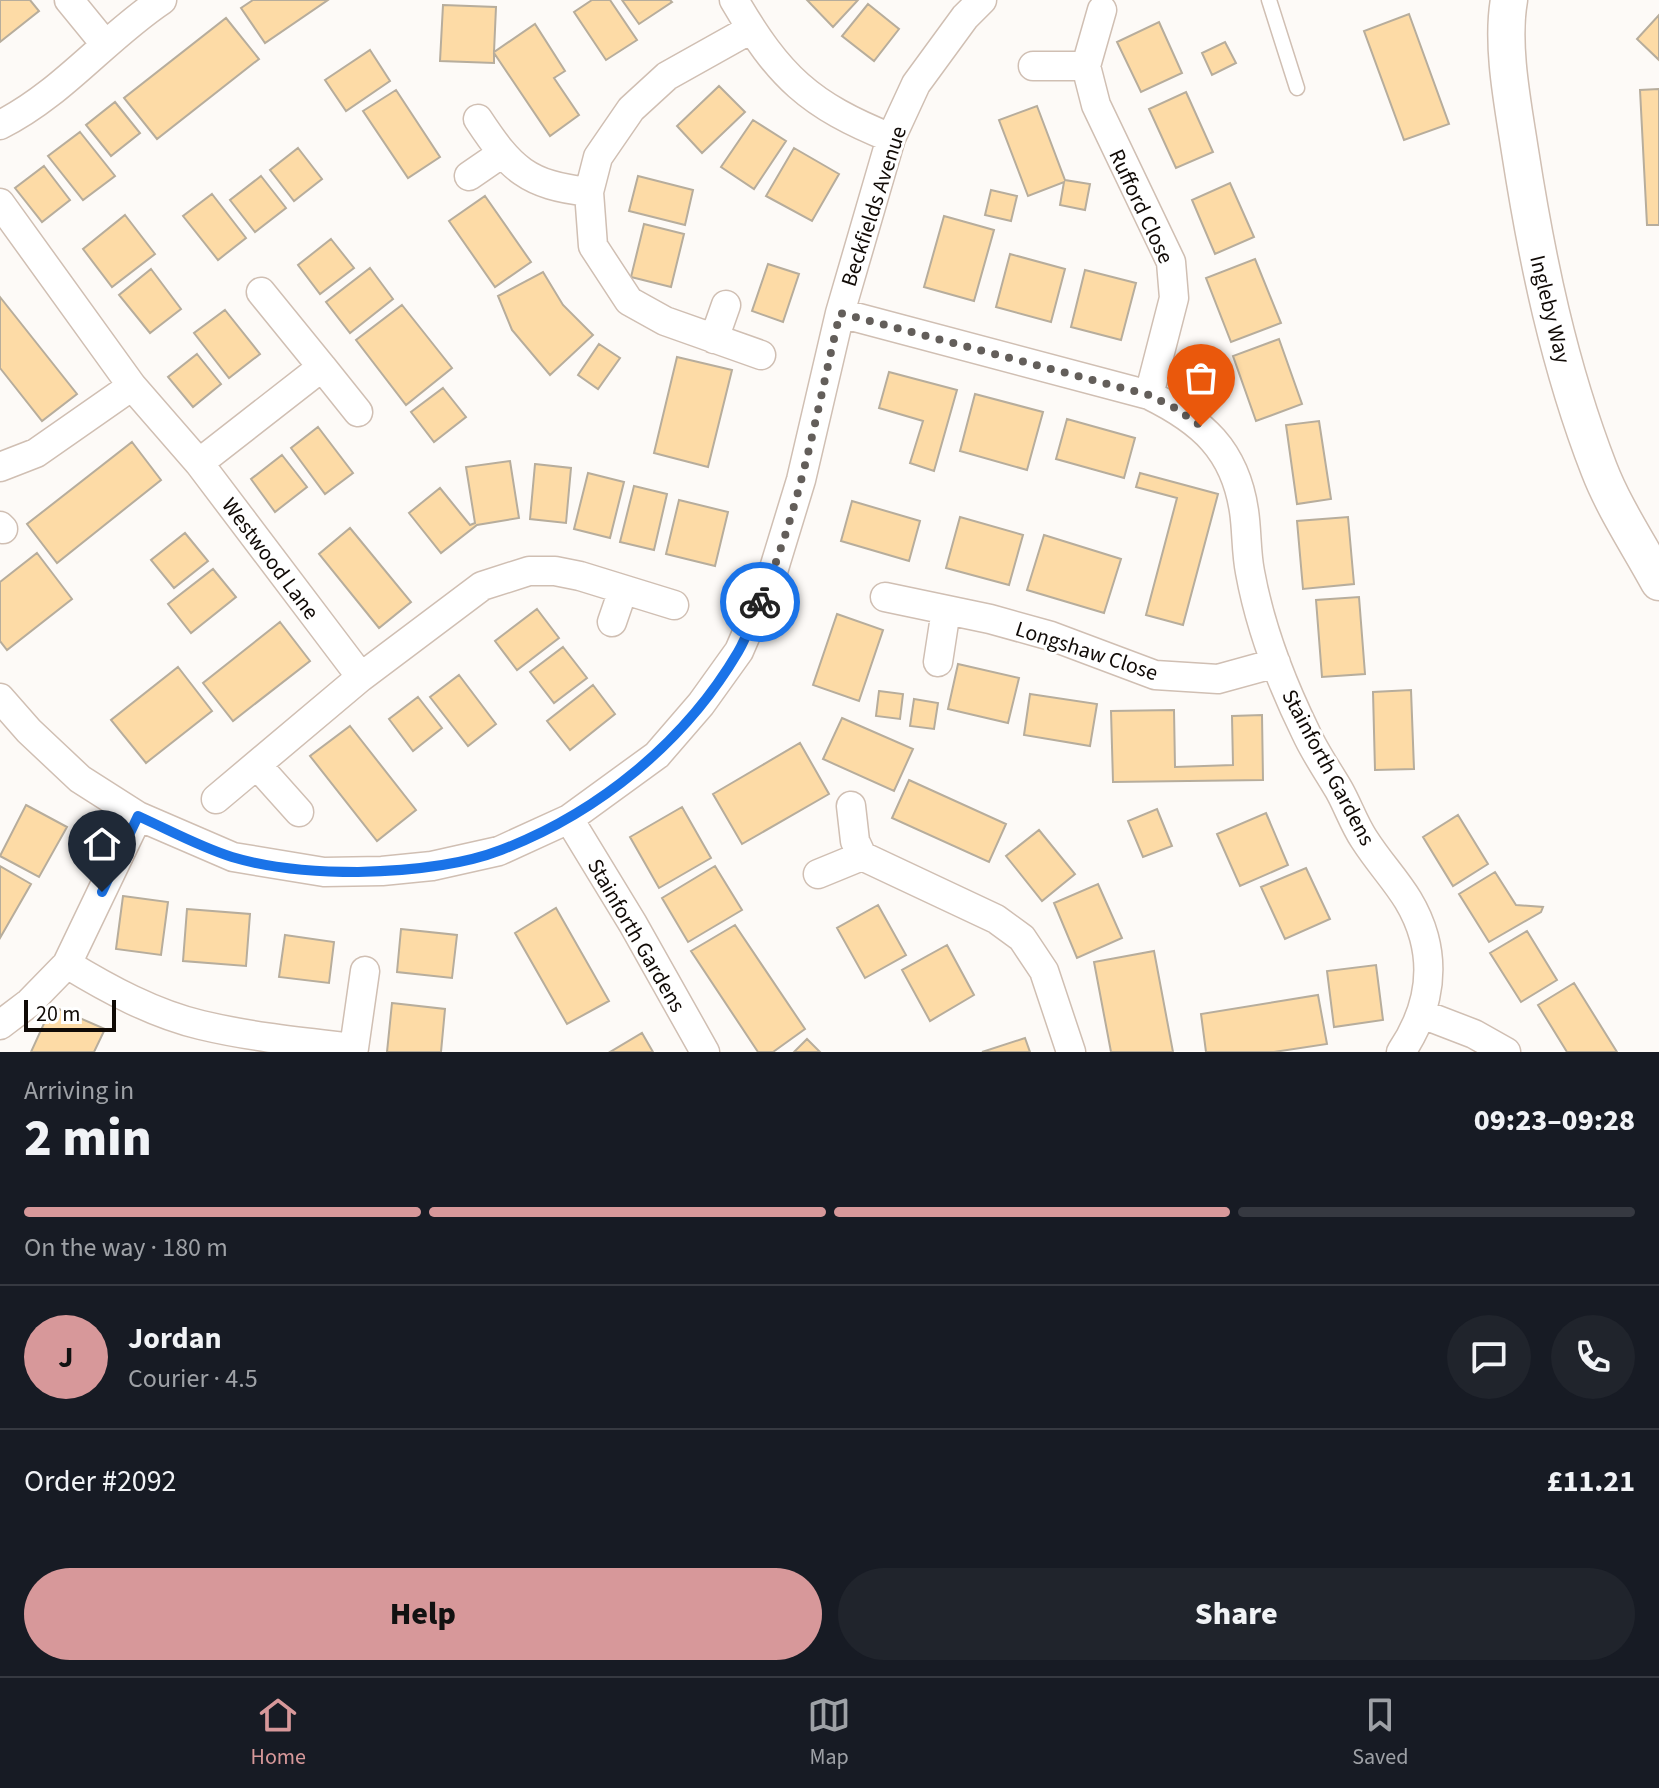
<!DOCTYPE html>
<html lang="en">
<head>
<meta charset="utf-8">
<style>
  :root { --surface:#171b24; --page:#20242c; --text:#f1f3f6; --muted:#9ea1a6; --line:#363941; --accent:#d7989a }
  body { margin:0; font-family:"Source Sans 3",sans-serif; background:var(--page); color:var(--text); height:100vh; display:flex; flex-direction:column; font-size:30px; white-space:nowrap }
  * { box-sizing:border-box; margin:0 }
  p { font-size:26px; color:var(--muted) }
  .icon { flex:none; width:44px; height:44px; fill:none; stroke:currentColor; stroke-width:2; stroke-linecap:round; stroke-linejoin:round }
  .map { position:relative; height:1052px; overflow:hidden }
  .panel { display:flex; flex-direction:column; background:var(--surface); flex:1 }
  .panel>* { flex:none }
  .scale { position:absolute; left:24px; bottom:20px; width:92px; box-sizing:border-box; padding-left:8px; border:4px solid #100a06; border-top:0; font-size:22px; line-height:28px; white-space:nowrap; color:#100a06; -webkit-text-stroke:6px #fff; paint-order:stroke }
  .pin { position:absolute; display:grid; place-items:center; width:68px; height:68px; color:#fff; margin:-82px -34px; border-radius:50% 50% 50% 0; rotate:-45deg; box-shadow:0 0 8px #0007 }
  .pin .icon { rotate:45deg }
  .courier { position:absolute; display:grid; place-items:center; width:80px; height:80px; margin:-40px; border:6px solid #1a73e8; border-radius:50%; background:#fff; color:#222; box-shadow:0 2px 10px #0007 }
  .overview em { font-style:normal; font-weight:800 }
  .overview div { display:flex; flex-direction:column-reverse }
  .overview { display:flex; align-items:center; justify-content:space-between; height:136px; padding:0 24px }
  h1 { font-size:52px; font-weight:800; line-height:60px }
  .bar { display:grid; grid-template-columns:repeat(4,1fr); gap:12px 8px; align-content:center; height:96px; padding:0 24px }
  .bar i { height:10px; border-radius:6px; background:var(--line) }
  .bar .on { background:var(--accent) }
  .bar p { grid-column:span 4 }
  .line { display:flex; align-items:center; gap:20px; padding:0 24px; border-top:2px solid var(--line) }
  .line div { flex:1 }
  .round { display:grid; place-items:center; flex:none; width:84px; height:84px; border-radius:42px; background:var(--page) }
  .primary-button { display:flex; gap:16px; margin-top:auto; padding:16px 24px }
  .primary-button a { flex:1; height:92px; border-radius:48px; background:var(--accent); color:#111; font-size:32px; font-weight:800; line-height:92px; text-align:center }
  .primary-button a+a { background:var(--page); color:var(--text) }
  .tabs { display:flex; justify-content:space-around; align-items:center; height:112px; border-top:2px solid var(--line); background:var(--surface); font-size:22px; color:var(--muted) }
  .tabs a { display:grid; justify-items:center; gap:4px }
  .tabs .on { color:var(--accent) }
  .map>svg:first-child { display:block }
  .building { fill:#fddba6; stroke:#b7ad9c; stroke-width:2 }
  .lines { fill:none; stroke-linecap:round; stroke-linejoin:round }
  .service-casing { stroke:#d0bfb3; stroke-width:17 }
  .minor-casing { stroke:#d0bfb3; stroke-width:31 }
  .tertiary-casing { stroke:#d0bfb3; stroke-width:39 }
  .service { stroke:#fff; stroke-width:14 }
  .minor { stroke:#fff; stroke-width:28 }
  .tertiary { stroke:#fff; stroke-width:36 }
  .done { stroke:#635e5a; stroke-width:8; stroke-dasharray:0 14.4 }
  .route { stroke:#1a73e8; stroke-width:10 }
  .labels { text-anchor:middle; stroke-width:6; stroke-linejoin:round; paint-order:stroke }
  .street-label { font-size:22px; fill:#100a06; stroke:#fff }
</style>
</head>
<body>
<div class="map">
<svg width="1659" height="1052" viewBox="0 0 1659 1052">
  <rect width="100%" height="100%" fill="#fdfaf7"/>
  <!-- building -->
  <path class="building" d="M0,0H30L39,11L0,42Z
    M253,0H328L265,43L241,8Z
    M592,0H610L637,40L606,60L574,12Z
    M622,0H670L672,2L639,24Z
    M807,0H858L833,27Z
    M868,4L899,29L874,61L842,36Z
    M443,5L496,7L494,52L535,24L565,71L554,78L579,115L550,136L494,53V63L440,61Z
    M1409,14L1449,124L1404,140L1364,31Z
    M1659,15V60L1637,39Z
    M226,18L259,59L157,139L124,98Z
    M1159,22L1182,73L1141,92L1117,42Z
    M1225,42L1236,63L1212,75L1202,53Z
    M370,50L390,81L346,111L325,80Z
    M719,86L745,112L702,153L677,126Z
    M1659,89V225H1647L1640,90Z
    M396,90L440,157L408,178L363,111Z
    M1186,92L1213,152L1176,168L1149,109Z
    M115,102L140,133L111,156L86,125Z
    M1037,106L1065,180L1090,184L1085,210L1060,205L1064,182L1028,196L999,120Z
    M753,120L786,141L754,189L721,167Z
    M80,132L115,176L83,200L48,156Z
    M298,148L322,179L294,201L270,170Z
    M794,148L839,174L812,221L766,196Z
    M44,166L70,200L42,222L15,188Z
    M261,176L286,208L255,232L230,200Z
    M638,176L693,190L685,225L629,211Z
    M1230,183L1254,237L1215,254L1192,200Z
    M991,190L1017,196L1011,221L985,215Z
    M212,194L246,238L218,260L183,216Z
    M485,196L531,262L495,287L449,221Z
    M125,215L155,254L112,287L83,249Z
    M944,216L994,230L974,301L924,287Z
    M644,224L684,234L671,287L631,277Z
    M331,239L354,268L320,294L298,265Z
    M1010,254L1065,269L1051,322L996,307Z
    M1255,259L1281,323L1231,342L1206,278Z
    M768,264L799,274L783,322L752,311Z
    M370,268L393,299L350,333L326,302Z
    M151,269L181,309L150,333L119,295Z
    M1085,270L1136,283L1121,340L1071,327Z
    M543,272L563,305L593,335L550,375L512,330L498,296Z
    M0,297L77,394L42,421L0,368Z
    M402,305L452,368L406,405L356,340Z
    M225,310L260,354L229,378L194,333Z
    M1279,339L1302,404L1256,421L1233,356Z
    M599,344L620,358L598,389L578,375Z
    M197,354L221,384L193,407L168,377Z
    M677,357L732,370L708,467L654,453Z
    M889,372L957,390L934,471L910,463L923,421L879,408Z
    M443,388L466,417L434,442L411,412Z
    M975,394L1043,412L1027,470L960,451Z
    M1067,419L1135,438L1124,478L1056,459Z
    M1319,421L1331,499L1297,504L1286,425Z
    M318,427L353,473L325,494L291,448Z
    M132,442L161,480L57,563L27,524Z
    M282,455L307,487L275,512L251,479Z
    M510,461L519,518L477,525L441,553L409,513L440,488L470,525L475,523L466,467Z
    M535,464L571,468L566,523L530,519Z
    M588,473L624,482L610,538L574,529Z
    M1140,473L1218,494L1183,625L1146,615L1177,498L1136,487Z
    M634,486L667,494L654,550L620,542Z
    M679,500L728,512L715,566L666,554Z
    M852,501L920,521L909,561L841,541Z
    M960,517L1023,535L1009,585L946,568Z
    M1348,517L1354,584L1303,589L1297,521Z
    M350,528L411,602L379,628L319,554Z
    M185,533L208,561L174,588L151,560Z
    M1044,535L1121,559L1104,613L1027,590Z
    M37,553L72,599L7,650L0,641V582Z
    M213,569L236,597L191,633L168,604Z
    M1359,597L1365,674L1322,677L1316,600Z
    M537,609L559,638L517,670L495,641Z
    M837,614L883,630L859,701L813,685Z
    M280,622L310,661L233,721L203,683Z
    M563,647L587,678L554,703L530,672Z
    M958,664L1019,678L1008,723L948,709Z
    M178,667L212,711L146,763L111,720Z
    M459,675L496,724L468,746L430,697Z
    M593,685L615,714L570,750L547,721Z
    M1411,690L1414,769L1375,770L1373,692Z
    M879,691L903,694L900,719L876,716Z
    M1030,694L1097,704L1090,746L1024,735Z
    M418,697L442,728L413,751L389,719Z
    M914,699L938,703L934,729L910,726Z
    M1174,710L1175,767L1233,765L1232,716L1262,715L1263,780L1113,782L1111,711Z
    M842,718L913,749L894,791L823,759Z
    M350,726L416,810L377,841L310,756Z
    M800,743L829,794L742,844L713,794Z
    M909,780L1006,824L989,862L892,818Z
    M26,805L67,827L39,877L0,856Z
    M682,807L711,858L659,888L630,837Z
    M1157,809L1172,846L1143,857L1128,821Z
    M1266,813L1288,865L1240,886L1217,834Z
    M1458,815L1488,864L1453,886L1423,837Z
    M1039,830L1075,874L1042,901L1006,856Z
    M0,866L31,884L0,938Z
    M715,866L742,910L688,942L662,898Z
    M1306,868L1330,919L1285,939L1261,887Z
    M1495,872L1516,905L1543,907L1541,912L1489,942L1459,894Z
    M1098,884L1122,938L1077,958L1054,903Z
    M123,896L168,902L161,955L116,949Z
    M878,905L906,955L865,978L837,928Z
    M556,908L609,1001L567,1024L515,933Z
    M187,909L250,914L246,966L183,961Z
    M735,925L805,1029L773,1052H758L691,951Z
    M401,929L457,935L452,978L397,972Z
    M1527,931L1557,980L1521,1002L1490,953Z
    M285,935L334,942L329,983L279,977Z
    M947,945L974,995L930,1021L902,970Z
    M1154,951L1173,1052H1111L1094,962Z
    M1376,965L1383,1020L1334,1027L1327,971Z
    M1574,983L1617,1052H1567L1538,1005Z
    M1318,995L1327,1044L1274,1052H1206L1201,1014Z
    M392,1003L445,1009L441,1052H387Z
    M52,1006L105,1029L94,1052H31Z
    M642,1033L653,1052H610Z
    M1025,1038L1030,1052H982Z
    M807,1039L820,1052H794Z"/>
  <g class="lines">
    <defs>
      <path id="service" d="M1269,0L1297,88"/>
      <path id="minor" d="M69,0L105,44
        M734,0C779,77 809,105 891,138
        M1102,10L1086,66L1096,105L1171,262L1174,298L1149,395
        M751,29L667,76L631,109L598,157L589,192L593,246L629,301L665,321L761,355
        M1033,66H1086
        M478,119C511,169 527,185 589,192
        M0,125C62,94 105,38 162,0
        M469,176L501,154
        M0,203L132,386L199,463L361,677L482,586L529,571H555L580,576L674,605
        M840,313L1149,395C1202,421 1235,450 1244,511C1247,531 1246,552 1250,572C1260,627 1281,682 1306,733C1315,753 1328,771 1339,790C1348,806 1354,824 1364,839C1387,875 1412,894 1424,937C1435,978 1424,1018 1401,1052
        M714,339L726,305
        M322,367L358,412
        M199,463L322,367L261,292
        M0,467L36,453L132,386
        M0,526L3,529
        M885,597L990,619L1051,636L1155,675L1218,679L1276,663
        M612,622L623,590
        M938,662L946,610
        M0,698L29,731L80,779L138,816L233,857L324,872L382,871L432,866L499,851L569,819L657,755L701,704L739,651L772,575L801,480L840,313L891,138L916,84L965,17L982,0
        M257,765L299,812
        M216,799L361,677
        M851,806L855,841L862,856L996,919L1022,938L1044,971L1071,1052
        M569,819L633,924L705,1052
        M818,874L862,856
        M67,964C108,989 154,1014 201,1025C251,1037 303,1042 354,1048L365,971
        M1422,1014L1474,1034L1506,1052
        M0,1025L29,1003L67,964L138,816"/>
      <path id="tertiary" d="M1509,0C1501,46 1513,105 1520,151C1537,260 1559,366 1599,469C1614,508 1639,545 1659,582"/>
    </defs>
    <!-- service casing -->
    <use href="#service" class="service-casing"/>
    <!-- minor casing -->
    <use href="#minor" class="minor-casing"/>
    <!-- tertiary casing -->
    <use href="#tertiary" class="tertiary-casing"/>
    <!-- service -->
    <use href="#service" class="service"/>
    <!-- minor -->
    <use href="#minor" class="minor"/>
    <!-- tertiary -->
    <use href="#tertiary" class="tertiary"/>
  </g>
  <g class="lines">
    <!-- done -->
    <path class="done" d="M760,602C800,511 817,410 840,313L1149,395L1175,408L1201,426"/>
    <!-- route -->
    <path class="route" d="M102,892L138,816C169,830 200,847 232,857C272,869 317,872 358,872C402,871 460,866 501,850C598,813 685,742 738,652C747,637 753,618 760,602"/>
  </g>
  <g class="labels">
    <!-- street labels -->
    <g class="street-label">
      <text transform="translate(873 206) rotate(-72)" y="8">Beckfields Avenue</text>
      <text transform="translate(1142 206) rotate(65)" y="8">Rufford Close</text>
      <text transform="translate(1551 309) rotate(76)" y="8">Ingleby Way</text>
      <text transform="translate(271 558) rotate(53)" y="8">Westwood Lane</text>
      <text transform="translate(1087 650) rotate(18)" y="8">Longshaw Close</text>
      <text transform="translate(1329 767) rotate(62)" y="8">Stainforth Gardens</text>
      <text transform="translate(637 935) rotate(60)" y="8">Stainforth Gardens</text>
    </g>
  </g>
</svg>
<div class="scale">20 m</div>
<div class="pin" style="left:1201px;top:426px;background:#ea580c"><svg class="icon" aria-label="bag" viewBox="0 0 24 24"><path d="M5 8h14l-1 12H6zM9 8a3 3 0 0 1 6 0"/></svg></div>
<div class="pin" style="left:102px;top:892px;background:#1f2937"><svg class="icon" aria-label="home" viewBox="0 0 24 24"><path d="M3 11l9-7 9 7M6 9v11h12V9"/></svg></div>
<div class="courier" style="left:760px;top:602px"><svg class="icon" aria-label="bike" viewBox="0 0 24 24"><circle cx="6" cy="16" r="4"/><circle cx="18" cy="16" r="4"/><path d="M6 16l4-8h5l3 8M10 8l3 8H6M13 5h3"/></svg></div>
</div>
<section class="panel">
<div class="overview"><div><h1>2 min</h1><p>Arriving in</p></div><em>09:23–09:28</em></div>
<div class="bar"><i class="on"></i><i class="on"></i><i class="on"></i><i></i><p>On the way · 180 m</p></div>
<div class="line" style="height:144px"><b class="round" style="background:var(--accent);color:#111">J</b><div><b>Jordan</b><p>Courier · 4.5</p></div><a class="round"><svg class="icon" aria-label="chat" viewBox="0 0 24 24"><path d="M4 5h16v11H9l-5 4z"/></svg></a><a class="round"><svg class="icon" aria-label="phone" viewBox="0 0 24 24"><path d="M5 4h4l2 5-3 2q2 4 5 5l2-3 5 2v4C11 20 4 13 5 4z"/></svg></a></div>
<div class="line" style="height:104px"><div>Order #2092</div><b>£11.21</b></div>
<div class="primary-button"><a>Help</a><a>Share</a></div>
</section>
<nav class="tabs">
<a class="on"><svg class="icon" aria-label="home" viewBox="0 0 24 24"><path d="M3 11l9-7 9 7M6 9v11h12V9"/></svg>Home</a>
<a><svg class="icon" aria-label="map" viewBox="0 0 24 24"><path d="M3 6l6-2 6 2 6-2v14l-6 2-6-2-6 2zM9 4v14M15 6v14"/></svg>Map</a>
<a><svg class="icon" aria-label="saved" viewBox="0 0 24 24"><path d="M7 4h10v16l-5-4-5 4z"/></svg>Saved</a>
</nav>
</body>
</html>
